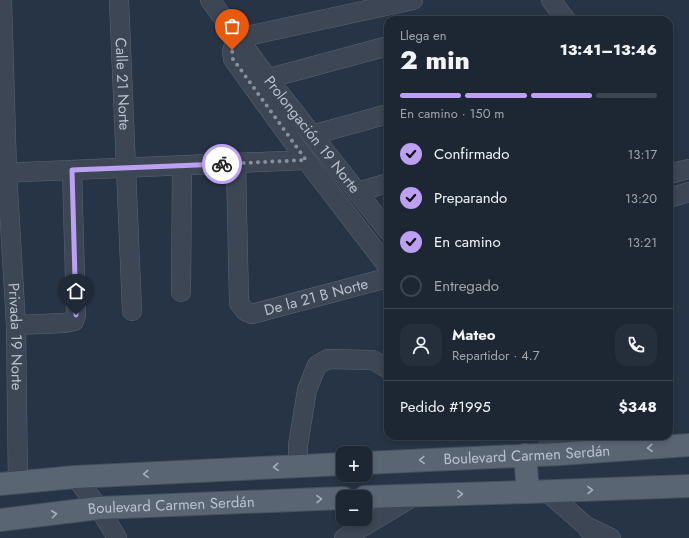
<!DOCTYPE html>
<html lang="es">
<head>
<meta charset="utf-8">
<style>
  :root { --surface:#1d2734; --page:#252f3c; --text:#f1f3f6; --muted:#a0a5ac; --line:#3b444f; --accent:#bca0f2 }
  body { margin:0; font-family:Jost,sans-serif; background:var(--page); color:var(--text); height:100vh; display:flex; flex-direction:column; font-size:15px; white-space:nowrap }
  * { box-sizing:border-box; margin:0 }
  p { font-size:13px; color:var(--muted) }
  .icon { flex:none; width:22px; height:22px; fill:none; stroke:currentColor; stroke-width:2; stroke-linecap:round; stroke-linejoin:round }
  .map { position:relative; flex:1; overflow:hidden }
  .panel { position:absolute; left:384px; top:16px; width:289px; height:424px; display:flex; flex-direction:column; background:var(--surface); border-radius:12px; box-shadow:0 2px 6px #0003,0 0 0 1px var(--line) }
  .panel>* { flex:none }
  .controls { position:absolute; left:336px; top:446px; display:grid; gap:8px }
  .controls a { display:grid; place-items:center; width:36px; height:36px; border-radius:8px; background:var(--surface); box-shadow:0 2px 6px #0003,0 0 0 1px var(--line); font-size:20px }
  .pin { position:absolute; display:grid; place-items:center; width:34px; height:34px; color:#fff; margin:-41px -17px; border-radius:50% 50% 50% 0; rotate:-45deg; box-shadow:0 0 4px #0007 }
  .pin .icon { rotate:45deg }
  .courier { position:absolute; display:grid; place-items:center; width:40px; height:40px; margin:-20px; border:3px solid #bca0f2; border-radius:50%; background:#fff; color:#222; box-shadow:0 1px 5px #0007 }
  .overview em { font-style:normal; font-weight:800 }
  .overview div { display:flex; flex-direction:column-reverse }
  .overview { display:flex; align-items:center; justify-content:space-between; height:68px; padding:0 16px }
  h1 { font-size:26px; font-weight:800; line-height:30px }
  .bar { display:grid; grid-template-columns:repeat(4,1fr); gap:6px 4px; align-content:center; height:48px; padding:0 16px }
  .bar i { height:5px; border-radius:3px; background:var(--line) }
  .bar .active { background:var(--accent) }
  .bar p { grid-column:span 4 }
  .line { display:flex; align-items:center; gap:10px; padding:0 16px; border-top:1px solid var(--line) }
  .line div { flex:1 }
  .round { display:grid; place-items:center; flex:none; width:42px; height:42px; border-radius:12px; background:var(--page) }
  ol { padding:0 16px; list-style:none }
  li { display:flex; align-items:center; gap:12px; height:44px }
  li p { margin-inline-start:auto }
  li .icon { padding:4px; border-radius:50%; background:var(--accent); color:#111; stroke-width:4 }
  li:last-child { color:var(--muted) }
  li i { width:22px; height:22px; border:2px solid var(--line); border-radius:50% }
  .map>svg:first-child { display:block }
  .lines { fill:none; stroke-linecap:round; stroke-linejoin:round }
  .minor-casing { stroke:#5a6472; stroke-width:20 }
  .major-casing { stroke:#454f5e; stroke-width:24 }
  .minor { stroke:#3c4654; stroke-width:19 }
  .major { stroke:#5a6574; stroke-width:22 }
  .oneway { stroke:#a6afbc }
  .done { stroke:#86909e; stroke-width:4; stroke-dasharray:0 7.2 }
  .route { stroke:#bca0f2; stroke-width:5 }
  .labels { text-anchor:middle; stroke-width:4; stroke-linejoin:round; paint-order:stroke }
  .street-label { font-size:15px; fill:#b9c1ce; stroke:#202b3a }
</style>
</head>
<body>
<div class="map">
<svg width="689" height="538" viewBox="0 0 689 538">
  <rect width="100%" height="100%" fill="#273445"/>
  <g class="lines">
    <defs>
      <g id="minor">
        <path id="s1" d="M2,0L7,172L16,325L18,483"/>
        <path id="s2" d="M119,0L132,311"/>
        <path id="s3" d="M210,0L269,80L388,231"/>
        <path d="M551,0L566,20"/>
        <path d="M238,38L232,51L233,59L306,160L388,267"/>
        <path d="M238,38L413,0"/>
        <path d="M269,80L277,76L388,46"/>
        <path d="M312,135L388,114"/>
        <path id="s4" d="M236,163L239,303L245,311L252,314L372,282L388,278"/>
        <path d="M0,173L306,160"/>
        <path d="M669,174L689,169"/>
        <path d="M357,192L388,183"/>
        <path d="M669,198L689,192"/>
        <path d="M181,292L182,165"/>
        <path d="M16,325L65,323L74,321L76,315L72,170"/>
        <path d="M547,436L560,454"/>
        <path d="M298,466V445L307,390L317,365L328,359L373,360L388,369"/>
        <path d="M75,477L99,508L117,538"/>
        <path d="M547,492L586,526L594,538"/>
        <path d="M586,526L611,538"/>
        <path d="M344,538L416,495"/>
      </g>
      <g id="major">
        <path d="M525,455L528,492"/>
        <path id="s5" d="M365,463L560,454L689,445"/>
        <path d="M0,484L75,477L343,464"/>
        <path d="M365,497L528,492L689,486"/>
        <path id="s6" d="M0,520L99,508L343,498"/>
      </g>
    </defs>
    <!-- minor casing -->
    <use href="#minor" class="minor-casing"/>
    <!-- major casing -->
    <use href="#major" class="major-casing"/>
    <!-- minor -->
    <use href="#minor" class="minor"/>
    <!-- major -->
    <use href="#major" class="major"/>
  </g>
  <!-- one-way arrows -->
  <defs><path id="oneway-chevron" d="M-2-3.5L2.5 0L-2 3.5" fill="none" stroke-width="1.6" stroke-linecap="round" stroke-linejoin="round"/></defs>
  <g class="oneway">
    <use href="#oneway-chevron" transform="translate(650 448) rotate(176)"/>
    <use href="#oneway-chevron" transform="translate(422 460) rotate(177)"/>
    <use href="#oneway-chevron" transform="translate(276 467) rotate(177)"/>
    <use href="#oneway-chevron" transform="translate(146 474) rotate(177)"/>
    <use href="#oneway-chevron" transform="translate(590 490) rotate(-2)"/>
    <use href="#oneway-chevron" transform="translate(460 494) rotate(-1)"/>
    <use href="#oneway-chevron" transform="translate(319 499) rotate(-2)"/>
    <use href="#oneway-chevron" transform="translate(54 514) rotate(-7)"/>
  </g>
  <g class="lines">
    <!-- done -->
    <path class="done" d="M222,164L306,160L233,59L232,50"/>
    <!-- route -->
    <path class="route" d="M76,315L72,170L222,164"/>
  </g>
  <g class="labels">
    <!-- street labels -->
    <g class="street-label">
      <text dy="5" stroke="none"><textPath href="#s2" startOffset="84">Calle 21 Norte</textPath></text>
      <text dy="5" stroke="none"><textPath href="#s3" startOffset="169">Prolongación 19 Norte</textPath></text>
      <text dy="5" stroke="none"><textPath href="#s4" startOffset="224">De la 21 B Norte</textPath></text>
      <text dy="5" stroke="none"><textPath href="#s1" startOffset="337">Privada 19 Norte</textPath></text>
      <text dy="5" stroke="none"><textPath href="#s5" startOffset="162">Boulevard Carmen Serdán</textPath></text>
      <text dy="5" stroke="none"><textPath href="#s6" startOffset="172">Boulevard Carmen Serdán</textPath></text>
    </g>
  </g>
</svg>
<div class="controls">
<a>+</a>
<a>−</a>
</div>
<div class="pin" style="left:232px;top:50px;background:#ea580c"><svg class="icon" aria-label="bag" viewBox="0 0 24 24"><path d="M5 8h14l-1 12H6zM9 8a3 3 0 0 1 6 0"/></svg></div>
<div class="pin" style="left:76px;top:315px;background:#1f2937"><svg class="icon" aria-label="home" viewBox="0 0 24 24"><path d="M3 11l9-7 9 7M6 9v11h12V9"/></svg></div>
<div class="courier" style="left:222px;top:164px"><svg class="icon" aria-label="bike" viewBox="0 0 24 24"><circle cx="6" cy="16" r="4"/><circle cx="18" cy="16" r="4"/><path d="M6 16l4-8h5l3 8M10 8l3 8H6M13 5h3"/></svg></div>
<section class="panel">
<div class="overview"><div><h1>2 min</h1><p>Llega en</p></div><em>13:41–13:46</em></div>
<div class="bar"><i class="active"></i><i class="active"></i><i class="active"></i><i></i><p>En camino · 150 m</p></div>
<ol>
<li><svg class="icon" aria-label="check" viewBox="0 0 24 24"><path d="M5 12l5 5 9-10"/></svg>Confirmado<p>13:17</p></li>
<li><svg class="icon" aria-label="check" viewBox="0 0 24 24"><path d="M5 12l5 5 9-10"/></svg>Preparando<p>13:20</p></li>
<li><svg class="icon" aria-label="check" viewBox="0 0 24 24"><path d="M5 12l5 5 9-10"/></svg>En camino<p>13:21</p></li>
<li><i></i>Entregado</li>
</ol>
<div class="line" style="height:72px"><a class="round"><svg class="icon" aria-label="person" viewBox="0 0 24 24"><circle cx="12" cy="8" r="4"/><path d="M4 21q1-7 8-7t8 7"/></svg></a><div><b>Mateo</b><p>Repartidor · 4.7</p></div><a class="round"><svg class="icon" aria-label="phone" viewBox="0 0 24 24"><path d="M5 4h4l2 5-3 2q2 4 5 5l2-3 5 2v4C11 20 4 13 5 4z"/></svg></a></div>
<div class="line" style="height:52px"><div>Pedido #1995</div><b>$348</b></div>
</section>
</div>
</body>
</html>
